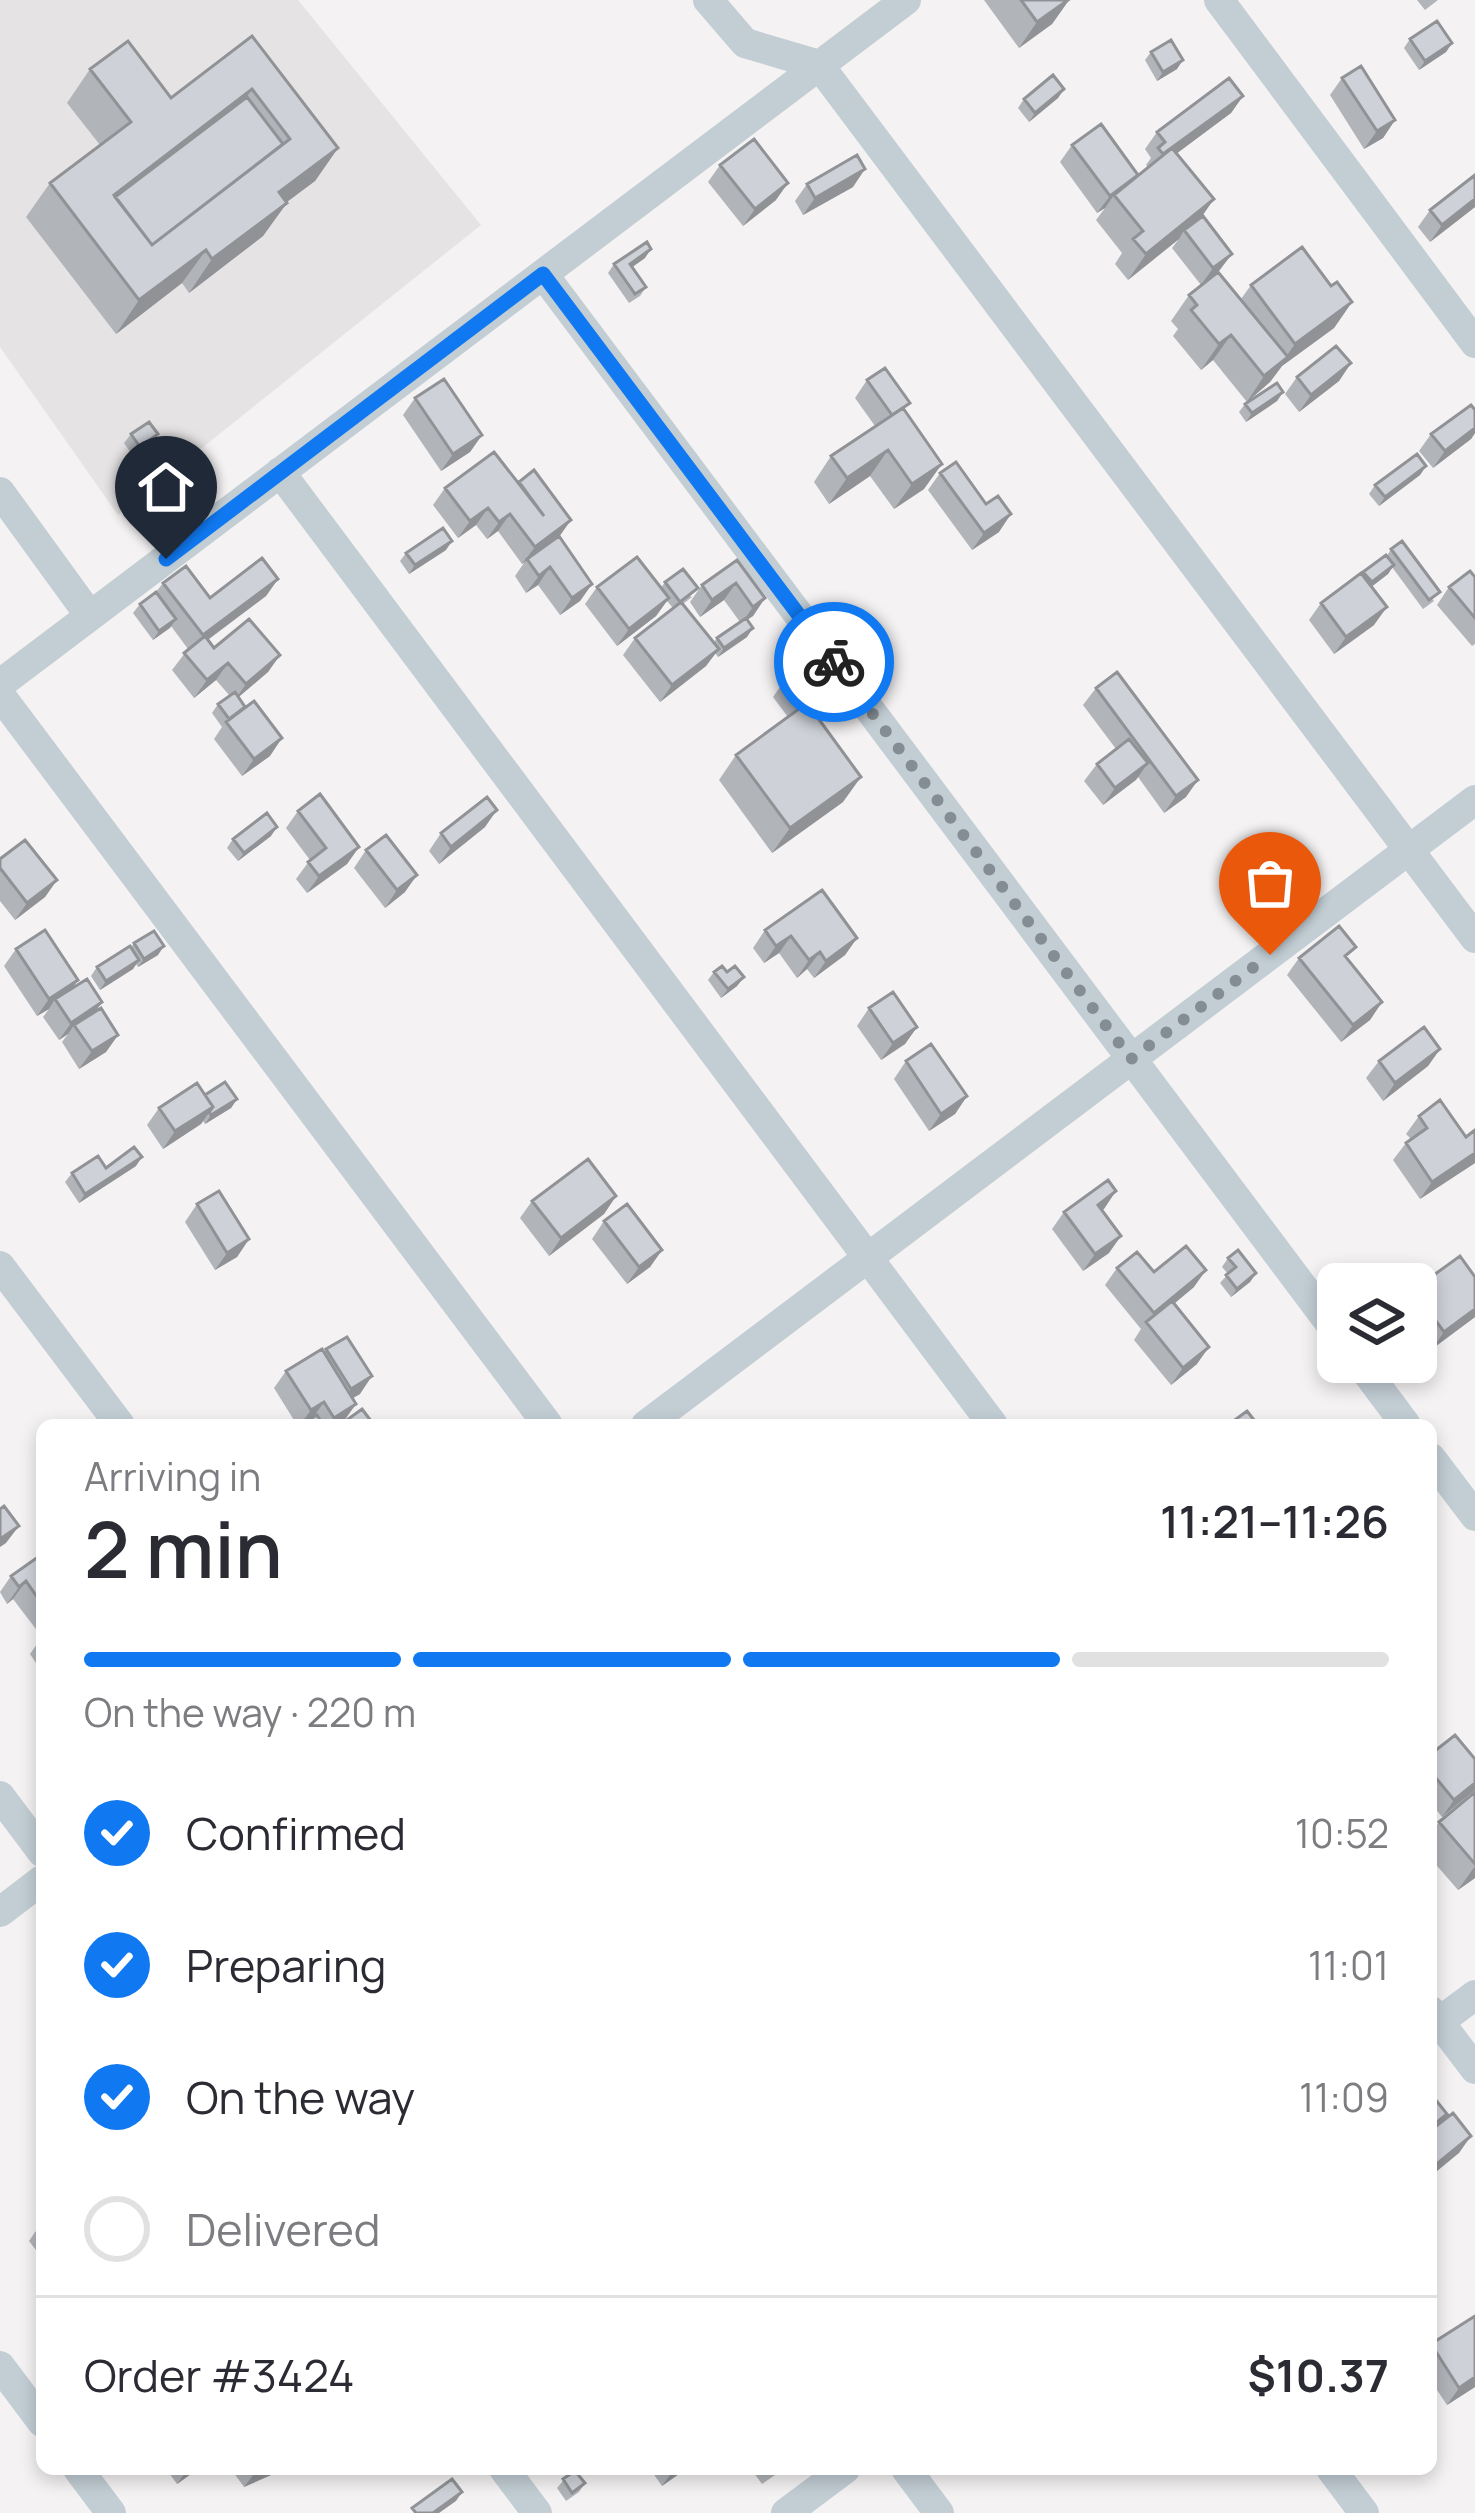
<!DOCTYPE html>
<html lang="en">
<head>
<meta charset="utf-8">
<style>
  :root { --surface:#fff; --page:#f7f7f7; --text:#2b2b33; --muted:#7c7c81; --line:#e1e1e2; --accent:#1079f1 }
  body { margin:0; font-family:Manrope,sans-serif; background:var(--page); color:var(--text); height:100vh; display:flex; flex-direction:column; font-size:45px; white-space:nowrap }
  * { box-sizing:border-box; margin:0 }
  p { font-size:39px; color:var(--muted) }
  .icon { flex:none; width:66px; height:66px; fill:none; stroke:currentColor; stroke-width:2; stroke-linecap:round; stroke-linejoin:round }
  .map { position:relative; flex:1; overflow:hidden }
  .drawer { position:absolute; left:36px; top:1419px; width:1401px; height:1056px; display:flex; flex-direction:column; background:var(--surface); border-radius:18px; box-shadow:0 6px 18px #0003 }
  .drawer>* { flex:none }
  .controls { position:absolute; left:1317px; top:1263px; display:grid; gap:24px }
  .controls a { display:grid; place-items:center; width:120px; height:120px; border-radius:18px; background:var(--surface); box-shadow:0 6px 18px #0003; font-size:60px }
  .pin { position:absolute; display:grid; place-items:center; width:102px; height:102px; color:#fff; margin:-123px -51px; border-radius:50% 50% 50% 0; rotate:-45deg; box-shadow:0 0 12px #0007 }
  .pin .icon { rotate:45deg }
  .courier { position:absolute; display:grid; place-items:center; width:120px; height:120px; margin:-60px; border:9px solid #1079f1; border-radius:50%; background:#fff; color:#222; box-shadow:0 3px 15px #0007 }
  .head em { font-style:normal; font-weight:600 }
  .head div { display:flex; flex-direction:column-reverse }
  .head { display:flex; align-items:center; justify-content:space-between; height:204px; padding:0 48px }
  h1 { font-size:78px; font-weight:600; line-height:90px }
  .bar { display:grid; grid-template-columns:repeat(4,1fr); gap:18px 12px; align-content:center; height:144px; padding:0 48px }
  .bar i { height:15px; border-radius:9px; background:var(--line) }
  .bar .selected { background:var(--accent) }
  .bar p { grid-column:span 4 }
  .line { display:flex; align-items:center; gap:30px; padding:0 48px; border-top:3px solid var(--line) }
  .line div { flex:1 }
  ol { padding:0 48px; list-style:none }
  li { display:flex; align-items:center; gap:36px; height:132px }
  li p { margin-inline-start:auto }
  li .icon { padding:12px; border-radius:50%; background:var(--accent); color:#fff; stroke-width:4 }
  li:last-child { color:var(--muted) }
  li i { width:66px; height:66px; border:6px solid var(--line); border-radius:50% }
  .map>svg:first-child { display:block }
  .education { fill:#e5e3e4 }
  .lines { fill:none; stroke-linecap:round; stroke-linejoin:round }
  .street { stroke:#c2cdd4; stroke-width:30 }
  .wall { fill:#b1b4b9 }
  .shaded-wall { fill:#909296 }
  .building { fill:#ced1d7; stroke:#909296; stroke-width:3; fill-rule:evenodd }
  .done { stroke:#848d94; stroke-width:12; stroke-dasharray:0 21.6 }
  .route { stroke:#1079f1; stroke-width:15 }
</style>
</head>
<body>
<div class="map">
<svg width="1475" height="2513" viewBox="0 0 1475 2513">
  <rect width="100%" height="100%" fill="#f4f2f2"/>
  <!-- education -->
  <path class="education" d="M0,0H298L481,225L118,515L0,347Z"/>
  <g class="lines">
    <!-- street -->
    <path class="street" d="M708,0L745,43L819,65L1475,938
      M1219,0L1475,343
      M543,274L1338,1334
      M280,472L993,1425
      M0,492L90,616
      M0,684L906,0
      M0,695L548,1425
      M0,1266L120,1425
      M1359,1362L1406,1425
      M646,1425L1475,800
      M1431,1458L1475,1516
      M0,1796L42,1852
      M0,1912L42,1880
      M1431,2011L1475,2069
      M1431,2028L1475,1995
      M0,2366L42,2422
      M78,2469L111,2513
      M504,2469L537,2513
      M906,2469L939,2513
      M1331,2469L1364,2513
      M786,2513L845,2469"/>
  </g>
  <!-- wall -->
  <path class="wall" d="M984,0H1069L1052,24L1019,48Z
    M1417,0H1438L1425,10Z
    M252,36L338,148L315,181L286,202L263,236L189,293L182,283L116,334L26,217L50,183L100,145L67,103L90,69L171,98Z
    M1410,39L1452,43L1446,52L1419,70L1404,48Z
    M1151,52L1177,69L1157,81L1145,60Z
    M1342,78L1395,120L1383,138L1364,149L1330,95Z
    M1064,89L1058,98L1029,122L1018,108L1024,99Z
    M1243,96L1231,113L1176,153L1218,272L1241,299L1251,285L1331,286L1352,302L1334,328L1282,366L1270,382L1247,402L1213,360L1201,370L1173,336L1178,329L1171,321L1189,295L1201,285L1172,248L1179,239L1128,280L1115,264L1122,253L1096,220L1105,208L1097,213L1060,162L1072,145L1138,175L1148,167L1146,165L1151,158L1145,149L1157,132Z
    M720,165L776,200L743,226L708,182Z
    M1475,175V207L1430,242L1418,227L1430,210Z
    M807,184L853,187L803,215L795,201Z
    M645,258L632,267L646,287L640,296L629,303L608,273L614,264Z
    M1351,363L1339,381L1299,412L1285,394L1297,377Z
    M867,380L905,411L924,489L894,509L870,476L829,504L814,482L831,456L875,426L855,398Z
    M1283,392L1277,401L1246,422L1239,412L1245,404Z
    M415,398L482,435L470,452L441,471L403,415Z
    M1475,410V433L1471,439L1433,468L1419,451L1431,434Z
    M131,434L152,443L133,456L124,443Z
    M494,452L559,537L592,584L580,601L560,615L538,585L526,593L515,576L524,563L522,564L498,531L487,539L476,525L458,538L433,505L445,488Z
    M1426,466L1420,475L1379,506L1369,494L1375,485Z
    M940,473L999,532L972,550L928,490Z
    M1391,549L1434,601L1423,609L1392,567L1388,574L1371,587L1374,625L1334,654L1309,620L1321,603L1387,556Z
    M446,550L409,574L400,561L406,553Z
    M737,560L765,598L753,616L747,619V637L718,657L715,653L706,666L660,702L623,655L635,638L673,608L667,601L656,616L617,646L585,604L597,587L661,588L665,582L692,597L683,604L714,642L717,638L740,622L724,600L700,617L690,602L702,585Z
    M1475,577V644L1472,646L1437,605L1449,587Z
    M278,579L266,596L208,640L214,648L280,655L268,672L238,697L270,756L242,776L214,739L222,727L212,713L218,704L230,696L216,680L194,698L172,670L188,649L171,626L153,640L133,613L140,604L156,592L163,583L210,598Z
    M785,680L830,682L818,700L809,706L843,802L772,853L719,780L736,755L788,717L773,697Z
    M1096,688L1186,797L1164,813L1138,777L1103,805L1084,781L1097,764L1116,749L1083,705Z
    M298,811L359,847L347,864L307,893L296,879L310,860L286,828Z
    M485,827L439,864L429,851L441,833Z
    M271,836L238,861L227,848L233,839Z
    M366,850L405,892L385,908L354,868Z
    M0,859L57,880L45,897L15,920L0,901Z
    M765,930L857,938L845,955L814,978L807,969L797,978L779,953L764,963L753,948Z
    M134,943L158,955L138,967L136,964L133,969L100,990L91,976L97,967L131,947Z
    M16,949L72,988L97,1010L118,1035L106,1052L79,1069L62,1042L68,1034L59,1040L43,1017L49,1009L37,1016L4,966Z
    M1299,958L1348,960L1382,1002L1370,1020L1341,1042L1287,975Z
    M714,972H727L744,977L737,986L721,998L708,980Z
    M869,1008L917,1027L905,1044L881,1060L857,1026Z
    M1440,1049L1428,1066L1383,1101L1366,1078L1379,1061Z
    M906,1061L967,1096L955,1114L929,1131L894,1079Z
    M205,1095L237,1099L231,1108L205,1124L203,1121L201,1124L163,1149L147,1125L159,1108Z
    M1419,1116L1466,1137L1475,1130V1163L1420,1199L1393,1160L1406,1143L1411,1139L1406,1134Z
    M136,1166L79,1203L65,1182L72,1173L106,1168Z
    M1116,1191L1102,1210L1109,1253L1083,1271L1052,1229L1064,1212Z
    M616,1196L604,1214L549,1256L520,1218L532,1201Z
    M197,1204L249,1239L237,1257L215,1270L185,1222Z
    M604,1221L662,1250L650,1267L627,1284L592,1239Z
    M1228,1258L1256,1273L1250,1282L1231,1297L1220,1283L1228,1274L1222,1267Z
    M1117,1268L1154,1272L1194,1287L1174,1304L1197,1364L1171,1385L1134,1340L1141,1329L1105,1285Z
    M1475,1277V1317L1432,1349L1416,1328V1288Z
    M326,1349L360,1394L352,1398L338,1425H297L274,1388L286,1371L324,1352Z
    M42,1562V1660L36,1663L30,1654L42,1637L13,1599L7,1604L0,1592L11,1576Z
    M1431,1754L1475,1759V1790L1442,1817L1431,1803Z
    M1475,1792V1878L1458,1890L1431,1859V1834L1439,1822Z
    M42,2227V2258L29,2241L35,2232Z
    M1475,2317V2387L1447,2405L1431,2381V2344Z
    M166,2469H198L177,2484Z
    M231,2469H275L271,2475L244,2487Z
    M564,2469H582L577,2473L585,2483L579,2492L566,2501L557,2488L568,2475Z
    M650,2469H686L662,2486Z
    M751,2469H779L775,2475L762,2484Z"/>
  <!-- shaded-wall -->
  <path class="shaded-wall" d="M1069,0L1052,24L1019,48L1037,22Z
    M1452,43L1446,52L1419,70L1425,61Z
    M1183,60L1177,69L1157,81L1163,72Z
    M252,89L229,123L108,203L114,195Z
    M1064,89L1058,98L1029,122L1035,113Z
    M1243,96L1231,113L1152,172L1164,154Z
    M1395,120L1383,138L1364,149L1377,131Z
    M338,148L315,181L255,226L279,192Z
    M865,169L853,187L803,215L815,198Z
    M1138,175L1114,195L1105,208L1097,213L1110,196Z
    M788,183L776,200L743,226L755,209Z
    M1214,199L1196,225L1184,230L1179,239L1128,280L1146,254Z
    M1475,199V207L1430,242L1442,225Z
    M287,203L263,236L189,293L212,259Z
    M651,249L645,258L624,273L630,264Z
    M206,250L182,283L116,334L139,300Z
    M1232,254L1219,271L1201,285L1213,268Z
    M1352,302L1334,328L1282,366L1270,382L1247,402L1264,376L1283,361L1295,344Z
    M1231,335L1213,360L1201,370L1219,344Z
    M1351,363L1339,381L1299,412L1311,395Z
    M1283,392L1277,401L1246,422L1252,413Z
    M1475,428V433L1471,439L1433,468L1445,451Z
    M158,434L152,443L133,456L140,447Z
    M482,435L470,452L441,471L453,454Z
    M888,450L870,476L829,504L847,478Z
    M942,464L924,489L894,509L912,484Z
    M1426,466L1420,475L1379,506L1385,497Z
    M488,508L476,525L458,538L470,521Z
    M510,514L498,531L487,539L499,522Z
    M1011,514L999,532L972,550L984,533Z
    M571,520L559,537L522,564L535,547Z
    M452,541L446,550L409,574L415,565Z
    M1394,565L1388,574L1366,591L1372,582Z
    M550,567L538,585L526,593L539,576Z
    M278,579L266,596L191,652L203,635Z
    M736,583L724,600L700,617L712,600Z
    M592,584L580,601L560,615L572,598Z
    M669,598L656,616L617,646L629,629Z
    M765,598L753,616L741,624L753,607Z
    M1387,607L1374,625L1334,654L1346,637Z
    M176,619L170,628L153,640L159,631Z
    M753,628L747,637L718,657L724,648Z
    M719,649L706,666L660,702L672,685Z
    M280,655L268,672L234,701L246,684Z
    M228,663L216,680L194,698L207,680Z
    M830,682L818,700L790,720L802,703Z
    M282,738L270,756L242,776L254,759Z
    M1148,763L1136,780L1103,805L1115,788Z
    M861,777L843,802L772,853L790,828Z
    M1198,780L1186,797L1164,813L1176,796Z
    M497,810L485,827L439,864L451,847Z
    M277,827L271,836L238,861L244,853Z
    M359,847L347,864L307,893L319,876Z
    M417,875L405,892L385,908L397,890Z
    M57,880L45,897L15,920L27,903Z
    M791,936L779,953L764,963L776,946Z
    M857,938L845,955L814,978L826,961Z
    M164,946L158,955L138,967L144,959Z
    M820,952L807,969L797,978L809,960Z
    M139,960L133,969L100,990L106,981Z
    M744,977L737,986L721,998L728,989Z
    M78,980L66,998L55,999L49,1009L37,1016L49,999Z
    M102,1002L90,1020L74,1025L68,1034L59,1040L71,1023Z
    M1382,1002L1370,1020L1341,1042L1353,1025Z
    M917,1027L905,1044L881,1060L893,1043Z
    M118,1035L106,1052L79,1069L92,1051Z
    M1440,1049L1428,1066L1383,1101L1395,1083Z
    M967,1096L955,1114L929,1131L941,1114Z
    M237,1099L231,1108L205,1124L211,1115Z
    M213,1107L201,1124L163,1149L175,1131Z
    M1475,1153V1163L1420,1199L1432,1182Z
    M142,1157L136,1166L79,1203L85,1194Z
    M1116,1191L1104,1209L1086,1222L1098,1205Z
    M616,1196L604,1214L549,1256L561,1238Z
    M1121,1236L1109,1253L1083,1271L1095,1254Z
    M249,1239L237,1257L215,1270L227,1253Z
    M662,1250L650,1267L627,1284L639,1267Z
    M1206,1270L1194,1287L1148,1325L1146,1323L1154,1313Z
    M1256,1273L1250,1282L1231,1297L1237,1289Z
    M1475,1309V1317L1432,1349L1444,1332Z
    M1209,1347L1197,1364L1171,1385L1183,1368Z
    M372,1376L360,1394L339,1406L351,1389Z
    M324,1402L312,1419L300,1425L311,1410Z
    M356,1404L344,1421L338,1425H328L334,1418Z
    M19,1526L6,1543L0,1547V1539Z
    M26,1581L13,1599L7,1604L19,1587Z
    M1475,1783V1790L1442,1817L1454,1800Z
    M1475,1866V1878L1458,1890Z
    M1471,2136L1459,2153L1431,2176L1433,2167Z
    M1475,2377V2387L1447,2405L1459,2388Z
    M188,2469H198L177,2484Z
    M258,2469H275L271,2475L244,2487Z
    M674,2469H686L662,2486Z
    M462,2492L456,2501L439,2513H433Z"/>
  <!-- building -->
  <path class="building" d="M1021,0H1068L1037,22Z
    M1437,21L1452,43L1425,61L1410,39Z
    M252,36L338,148L279,192L287,203L212,259L206,250L139,300L50,183L131,122L90,69L128,41L171,98ZM252,89L290,139L152,245L114,195Z
    M1171,40L1183,60L1163,72L1151,52Z
    M1361,66L1395,120L1377,131L1342,78Z
    M1053,75L1064,89L1035,113L1024,99Z
    M1229,78L1243,96L1163,154L1158,148L1165,142L1157,132Z
    M247,97L283,144L152,245L115,197Z
    M1101,124L1138,175L1110,196L1072,145Z
    M754,139L788,183L755,209L720,165Z
    M1172,148L1214,199L1146,254L1133,239L1143,231L1114,195Z
    M857,155L865,169L815,198L807,184Z
    M1475,175V199L1442,225L1430,210Z
    M1203,216L1232,254L1213,268L1184,230Z
    M647,242L651,249L630,264L646,287L635,294L614,264Z
    M1302,247L1331,286L1337,282L1352,302L1295,344L1251,285Z
    M1218,272L1288,357L1264,376L1231,335L1219,344L1191,310L1197,305L1189,295Z
    M1336,346L1351,363L1311,395L1297,377Z
    M885,368L910,403L892,415L867,380Z
    M444,379L482,435L453,454L415,398Z
    M1277,383L1283,392L1252,413L1245,404Z
    M1471,405L1475,410V428L1445,451L1431,434Z
    M903,408L942,464L912,484L888,450L847,478L831,456Z
    M149,422L158,434L140,447L131,434Z
    M494,452L544,516L519,482L534,470L571,520L535,547L510,514L499,522L488,508L470,521L445,488Z
    M1417,454L1426,466L1385,497L1375,485Z
    M956,462L986,504L998,496L1011,514L984,533L940,473Z
    M443,528L452,541L415,565L406,553Z
    M559,536L592,584L572,598L550,567L539,576L527,559Z
    M1402,541L1440,592L1429,600L1391,549Z
    M1386,555L1394,565L1372,582L1363,572Z
    M637,557L669,598L629,629L597,587Z
    M262,558L278,579L203,635L163,583L186,566L210,598Z
    M737,560L765,598L753,607L736,583L712,600L702,585Z
    M683,569L698,588L680,602L665,582Z
    M1470,571L1475,577V618L1449,587Z
    M1361,573L1387,607L1346,637L1321,603Z
    M156,592L176,619L159,631L140,604Z
    M681,602L719,649L672,685L635,638Z
    M746,618L753,628L724,648L717,638Z
    M249,619L280,655L246,684L228,663L207,680L184,653L205,636L214,648Z
    M813,659L830,682L802,703L785,680Z
    M1117,672L1198,780L1176,796L1096,688Z
    M235,692L245,707L229,719L218,704Z
    M254,701L282,738L254,759L226,722Z
    M807,703L861,777L790,828L736,755Z
    M1129,739L1148,763L1115,788L1097,764Z
    M320,794L359,847L319,876L308,862L326,848L298,811Z
    M487,797L497,810L451,847L441,833Z
    M267,813L277,827L244,853L233,839Z
    M386,835L417,875L397,890L366,850Z
    M25,840L57,880L27,903L0,868V859Z
    M822,890L857,938L826,961L820,952L809,960L791,936L776,946L765,930Z
    M1339,926L1356,947L1345,956L1382,1002L1353,1025L1299,958Z
    M45,930L78,980L49,999L16,949Z
    M154,931L164,946L144,959L134,943Z
    M130,946L139,960L106,981L97,967Z
    M722,966L727,972L735,966L744,977L728,989L714,972Z
    M87,979L102,1002L71,1023L55,999Z
    M893,992L917,1027L893,1043L869,1008Z
    M101,1008L118,1035L92,1051L74,1025Z
    M1424,1027L1440,1049L1395,1083L1379,1061Z
    M931,1044L967,1096L941,1114L906,1061Z
    M225,1082L237,1099L211,1115L209,1112L213,1107L205,1095Z
    M197,1083L213,1107L175,1131L159,1108Z
    M1440,1100L1466,1137L1475,1130V1153L1432,1182L1406,1143L1427,1128L1419,1116Z
    M134,1147L142,1157L85,1194L72,1173L98,1156L106,1168Z
    M588,1159L616,1196L561,1238L532,1201Z
    M1108,1180L1116,1191L1098,1205L1121,1236L1095,1254L1064,1212Z
    M219,1191L249,1239L227,1253L197,1204Z
    M627,1204L662,1250L639,1267L604,1221Z
    M1186,1246L1206,1270L1154,1313L1117,1268L1137,1252L1154,1272Z
    M1238,1250L1256,1273L1237,1289L1226,1275L1236,1267L1228,1258Z
    M1460,1256L1475,1277V1309L1444,1332L1422,1302L1416,1307V1288Z
    M1172,1301L1209,1347L1183,1368L1146,1322Z
    M347,1337L372,1376L351,1389L326,1349Z
    M322,1349L356,1404L334,1418L324,1402L311,1410L286,1371Z
    M362,1409L374,1425H340Z
    M1247,1411L1258,1425H1228Z
    M317,1415L323,1425H300Z
    M4,1506L19,1526L0,1539V1509Z
    M38,1557L42,1562V1604L26,1581L19,1587L11,1576Z
    M1455,1735L1475,1759V1783L1454,1800L1431,1772V1754Z
    M1475,1792V1864L1439,1822Z
    M1431,2094L1447,2114L1431,2127Z
    M1453,2113L1471,2136L1433,2167L1431,2164V2130Z
    M1475,2316V2377L1459,2388L1431,2344Z
    M575,2471L585,2483L572,2493L563,2479Z
    M452,2479L462,2492L433,2513H416L412,2508Z"/>
  <g class="lines">
    <!-- done -->
    <path class="done" d="M834,662L1131,1059L1270,955"/>
    <!-- route -->
    <path class="route" d="M166,559L543,274L834,662"/>
  </g>
</svg>
<div class="controls">
<a><svg class="icon" aria-label="layers" viewBox="0 0 24 24"><path d="M12 4l9 5-9 5-9-5zM3 14l9 5 9-5"/></svg></a>
</div>
<div class="pin" style="left:1270px;top:955px;background:#ea580c"><svg class="icon" aria-label="bag" viewBox="0 0 24 24"><path d="M5 8h14l-1 12H6zM9 8a3 3 0 0 1 6 0"/></svg></div>
<div class="pin" style="left:166px;top:559px;background:#1f2937"><svg class="icon" aria-label="home" viewBox="0 0 24 24"><path d="M3 11l9-7 9 7M6 9v11h12V9"/></svg></div>
<div class="courier" style="left:834px;top:662px"><svg class="icon" aria-label="bike" viewBox="0 0 24 24"><circle cx="6" cy="16" r="4"/><circle cx="18" cy="16" r="4"/><path d="M6 16l4-8h5l3 8M10 8l3 8H6M13 5h3"/></svg></div>
<section class="drawer">
<div class="head"><div><h1>2 min</h1><p>Arriving in</p></div><em>11:21–11:26</em></div>
<div class="bar"><i class="selected"></i><i class="selected"></i><i class="selected"></i><i></i><p>On the way · 220 m</p></div>
<ol>
<li><svg class="icon" aria-label="check" viewBox="0 0 24 24"><path d="M5 12l5 5 9-10"/></svg>Confirmed<p>10:52</p></li>
<li><svg class="icon" aria-label="check" viewBox="0 0 24 24"><path d="M5 12l5 5 9-10"/></svg>Preparing<p>11:01</p></li>
<li><svg class="icon" aria-label="check" viewBox="0 0 24 24"><path d="M5 12l5 5 9-10"/></svg>On the way<p>11:09</p></li>
<li><i></i>Delivered</li>
</ol>
<div class="line" style="height:156px"><div>Order #3424</div><b>$10.37</b></div>
</section>
</div>
</body>
</html>
